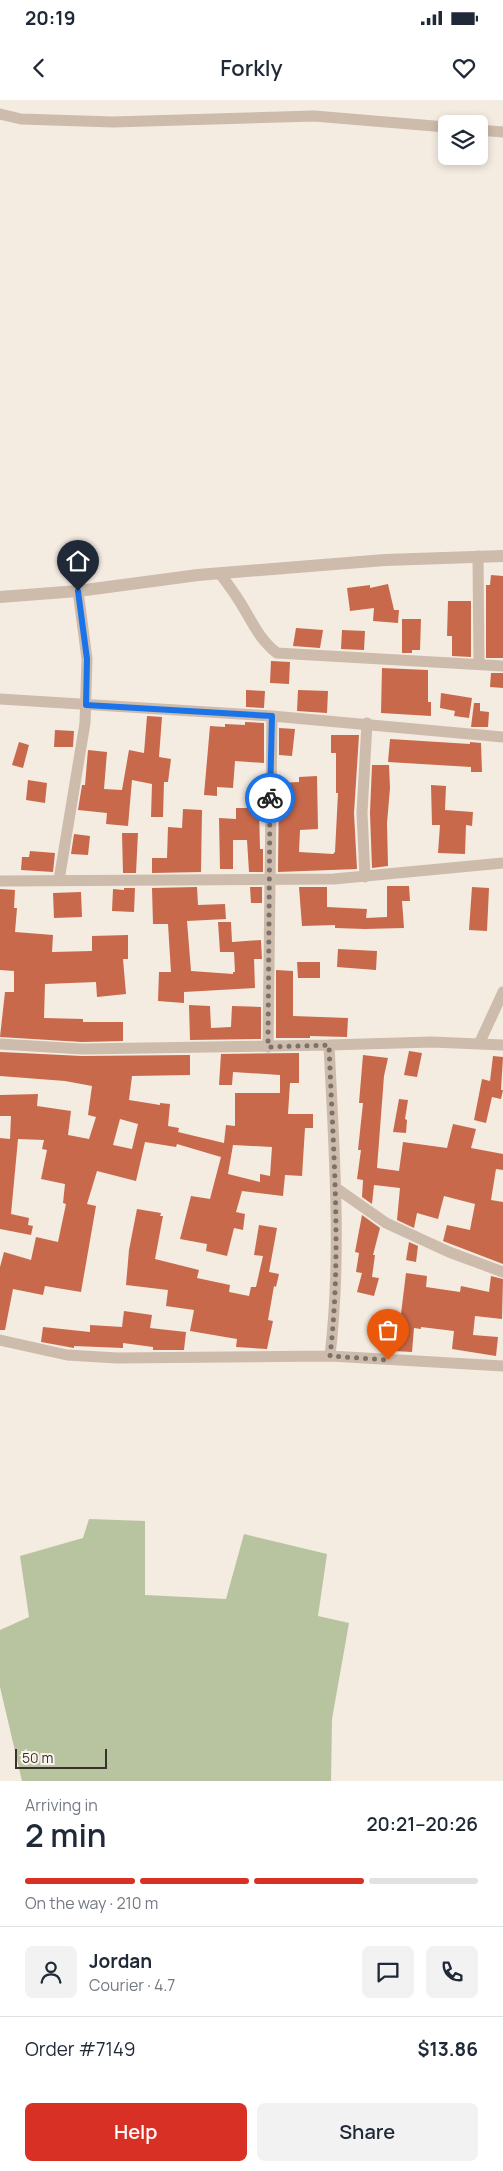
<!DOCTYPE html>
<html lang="en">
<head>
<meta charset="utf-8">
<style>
  :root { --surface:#fff; --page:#f2f2f3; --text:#1f2937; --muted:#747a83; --line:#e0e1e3; --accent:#d93025 }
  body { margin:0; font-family:Manrope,sans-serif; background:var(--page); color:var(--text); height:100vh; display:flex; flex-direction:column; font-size:19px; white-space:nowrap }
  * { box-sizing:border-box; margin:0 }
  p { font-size:16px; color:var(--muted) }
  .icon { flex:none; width:28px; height:28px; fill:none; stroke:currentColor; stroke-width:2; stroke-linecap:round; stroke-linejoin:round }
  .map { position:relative; height:1681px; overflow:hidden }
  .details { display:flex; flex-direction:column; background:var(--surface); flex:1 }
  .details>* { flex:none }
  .tools { position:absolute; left:438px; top:15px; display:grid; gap:10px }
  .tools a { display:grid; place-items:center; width:50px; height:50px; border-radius:8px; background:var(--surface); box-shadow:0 2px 8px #0003; font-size:25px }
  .scale { position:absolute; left:15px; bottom:12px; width:92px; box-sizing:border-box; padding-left:5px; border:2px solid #3b302b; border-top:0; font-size:14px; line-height:18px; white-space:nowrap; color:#3b302b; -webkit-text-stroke:4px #fbf5ee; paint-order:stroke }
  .pin { position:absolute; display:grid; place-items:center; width:42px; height:42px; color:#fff; margin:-51px -21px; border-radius:50% 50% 50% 0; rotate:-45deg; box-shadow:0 0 5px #0007 }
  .pin .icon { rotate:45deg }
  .courier { position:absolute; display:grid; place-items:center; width:50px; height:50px; margin:-25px; border:4px solid #1a73e8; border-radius:50%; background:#fff; color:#222; box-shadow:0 1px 6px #0007 }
  .overview em { font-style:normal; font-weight:600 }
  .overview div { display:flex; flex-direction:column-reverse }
  .overview { display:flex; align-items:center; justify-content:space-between; height:85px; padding:0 25px }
  h1 { font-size:32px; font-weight:600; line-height:38px }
  .bar { display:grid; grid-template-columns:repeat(4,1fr); gap:8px 5px; align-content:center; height:60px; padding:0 25px }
  .bar i { height:6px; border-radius:4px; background:var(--line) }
  .bar .selected { background:var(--accent) }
  .bar p { grid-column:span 4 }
  .line { display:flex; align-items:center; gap:12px; padding:0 25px; border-top:1px solid var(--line) }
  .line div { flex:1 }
  .round { display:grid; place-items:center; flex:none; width:52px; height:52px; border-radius:8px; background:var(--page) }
  .button { display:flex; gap:10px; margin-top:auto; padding:10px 25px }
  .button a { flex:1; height:58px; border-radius:8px; background:var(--accent); color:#fff; font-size:20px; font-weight:600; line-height:58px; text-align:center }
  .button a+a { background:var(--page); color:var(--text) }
  .status { display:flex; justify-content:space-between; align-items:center; height:35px; padding:0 25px; background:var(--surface); direction:ltr }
  .status svg { height:14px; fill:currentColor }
  header { display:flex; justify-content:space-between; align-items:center; height:65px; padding:0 25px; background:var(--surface); font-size:22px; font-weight:600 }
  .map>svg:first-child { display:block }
  .green { fill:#b8c4a0 }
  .building { fill:#c8694b; fill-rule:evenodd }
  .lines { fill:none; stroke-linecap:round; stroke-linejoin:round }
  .minor { stroke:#cdbbac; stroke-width:11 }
  .tertiary { stroke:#cdbbac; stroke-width:12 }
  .done { stroke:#7c716b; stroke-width:5; stroke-dasharray:0 9 }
  .route { stroke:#1a73e8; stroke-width:6 }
</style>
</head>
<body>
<div class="status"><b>20:19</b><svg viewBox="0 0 49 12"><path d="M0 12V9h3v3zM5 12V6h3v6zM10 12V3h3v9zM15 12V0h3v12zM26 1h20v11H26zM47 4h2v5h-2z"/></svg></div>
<header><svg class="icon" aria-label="back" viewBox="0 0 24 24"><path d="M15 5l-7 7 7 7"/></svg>Forkly<svg class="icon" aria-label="heart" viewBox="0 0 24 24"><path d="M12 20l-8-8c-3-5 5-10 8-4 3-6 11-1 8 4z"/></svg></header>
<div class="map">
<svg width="503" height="1681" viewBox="0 0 503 1681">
  <rect width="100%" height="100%" fill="#f4ebe1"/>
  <!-- green -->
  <path class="green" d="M89,1419L145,1421V1495L226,1499L244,1434L327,1454L318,1516L349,1523L332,1619L331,1681H22L0,1587V1530L29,1517L20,1456L83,1438Z"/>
  <!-- building -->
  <path class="building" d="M491,475L503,476V558H486V485H490Z
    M388,484L394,510H399L398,523L373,521L374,508L350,511L347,488L370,485V488Z
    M448,501H471V557L452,556V536H447Z
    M402,519H421L420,550H412V553H402Z
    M296,528L323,530L320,548L293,546Z
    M342,530L365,531L364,550L341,549Z
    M271,561L290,562L289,584L270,583Z
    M382,568L428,570V602H431V616L381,613Z
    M491,573H503V588L490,587Z
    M246,590L265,591L264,608L246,607Z
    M298,590L328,591L327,613L297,611Z
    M441,593L472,598L469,618L454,616L455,611L440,608Z
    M474,603H480V611L489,612L488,627H471Z
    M147,616L162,617L159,657L171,659L168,682H164L163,717H151L152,684L132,680L128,726L106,724L107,713L78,710L82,685H85L88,650L107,652L104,689L122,690L129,650L144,653Z
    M245,622L264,623V663L235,661L233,688L217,687V696L204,695L210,626L225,627V624L245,625Z
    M279,628L295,629L292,656L279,655Z
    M55,630L74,631L73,647H54Z
    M331,635H359L354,713L357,769L278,772L279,683L299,682V677L317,676L318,729L300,730L299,752L333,754L335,752L338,693H336V653H331Z
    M390,639L470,644V642L481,643L482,672H471V667L388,662Z
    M19,642L29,645L23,668L12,665Z
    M372,665H389L390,688L387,723L388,766L372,768L370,713Z
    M28,680L47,683L45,703L26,700Z
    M431,685L446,686L445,710L473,712L472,726L466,725L465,754L438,753L440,725H432Z
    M236,708H259L260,749H263V772H249L247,740H233V769H220L219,718L236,719Z
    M183,709L202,710L201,772L152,773V758H167L168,727L182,728Z
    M122,733H138L136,773H123Z
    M74,734L90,736L88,755L71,754Z
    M30,751L55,753L53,772L21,770L22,757H29Z
    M387,786H409L410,801H402L404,828L365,829L335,828V825L302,826L299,787H327V807L367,809L366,818L387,817Z
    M197,787L198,805L225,804L226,819L187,821L191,871L233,874V872H235L234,852H220L218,822H231L232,842L261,840L262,859H254L255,888L184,892V903L158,901L159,872H171L168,824H153L152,788Z
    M250,787H262V803H251Z
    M472,787L489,788L487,831L469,830Z
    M124,788H135L134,812L112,811L113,789L124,790Z
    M0,789L15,790L14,808H17L15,832L53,835L52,852L92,851V836L128,835V859H123L126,894L97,897L96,882L45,884L44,918L83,919V922H123V941L82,942L0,937L5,892H14V871L0,870Z
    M81,792L82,817L54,818L53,793Z
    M338,849L377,851L376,870L337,867Z
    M297,862H320V878H298Z
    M276,870L293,871V916L348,918L347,937L310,936V938H276Z
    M189,905L210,906L211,928L231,927L232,906L261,907V939L190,940Z
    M409,951L422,953L417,977L404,975Z
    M0,952L82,956L190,955V975L132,976L129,1000L160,1005V1003L170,1004L168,1026L179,1028L178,1032L224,1043L226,1025L235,1026V993H280V975L233,972L232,985H219L221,954L299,953V983H290L288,1014H313V1028H305L302,1076L285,1075L283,1096L242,1091L236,1112L245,1114L243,1130L234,1128L227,1156L206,1151L207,1144L180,1139L191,1096L210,1099L221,1057L177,1044L176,1047L145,1042L136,1081L97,1071L87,1104L96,1106L81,1192L45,1186L43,1195L13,1189L5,1230H0V1167L4,1152L31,1160L36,1137L58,1142L66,1104L63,1103L65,1084L41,1079L47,1050L42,1049L44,1040L18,1039L11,1114L29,1118L28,1125L33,1126L31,1135L0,1129V1038L10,1039L11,1016H0V995L38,994L37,1006L71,1011L68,1035L89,1039L96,1017L88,1015L92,986L65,981L0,976ZM120,1019L138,1024L132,1049L113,1045ZM233,1045L272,1047L270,1076L260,1074V1082L228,1074Z
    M363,955L388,958L384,976L377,1068L399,1071L403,1042L447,1048L453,1024L476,1029L471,1048L503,1054V1070L496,1069L491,1100L503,1102V1164L443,1141L447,1125L470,1130L475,1104L444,1096L438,1119L417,1113L414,1128L397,1120L400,1088L374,1085L372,1104L362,1097L363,1080L357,1079L361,1050H358L363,1003H359Z
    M493,956L503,957L501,990H503L501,999L492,997L486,1023L474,1020L482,979L490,981Z
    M399,999L408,1000L405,1019L407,1020L406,1033L393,1032Z
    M137,1109L161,1113L160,1116H163L155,1159L199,1170L197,1178L230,1185L229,1192L249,1196L251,1187H256L263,1156L254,1155L259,1125L277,1128L269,1172L279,1174L276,1187L274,1186L268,1220L273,1221L267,1249L236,1247L237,1239L190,1231L194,1210L166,1206L168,1190L126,1185L129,1150Z
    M362,1115L380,1128L373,1155H375L372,1177L379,1178L374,1196L357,1192L362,1173L356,1172L359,1153L355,1152Z
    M409,1142L418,1146L416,1162L406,1160Z
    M406,1173L427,1176L426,1187L460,1192L461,1186L489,1192L491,1176L503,1179L502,1219L475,1216L473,1235L498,1237L496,1256L452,1249L454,1231L421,1227V1229L414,1228L412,1252L394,1251L395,1230H399Z
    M124,1211L152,1215L150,1228L186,1232L184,1250H153V1247L123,1243V1248L74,1246V1248L41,1242L43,1227L90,1232V1225L122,1227Z"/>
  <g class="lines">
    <!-- minor -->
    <path class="minor" d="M0,14L21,19L113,22L314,16L446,27
      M479,30L503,32
      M478,456L479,564
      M220,473C225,481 231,488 236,496C250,516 257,538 277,553L503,566
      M0,599L272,616L503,637
      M365,777L362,713L367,623
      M59,780L85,623L87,559L78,491
      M0,781L334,779L503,763
      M0,944L82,949L329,945C334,1049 342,1153 330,1256L503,1266
      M479,944L503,892
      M329,945L432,942L503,945
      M268,947L272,616
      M336,1088L386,1123L449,1152L503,1172
      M0,1240L67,1255L117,1258L330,1256"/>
    <!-- tertiary -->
    <path class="tertiary" d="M0,497L78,491L198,475L385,460L503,456"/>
  </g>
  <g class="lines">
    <!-- done -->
    <path class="done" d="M270,698L268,947L329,945C333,1049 342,1153 330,1256L388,1260"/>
    <!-- route -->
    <path class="route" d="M78,491L87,559L86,605L272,616L270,698"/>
  </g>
</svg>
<div class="tools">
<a><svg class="icon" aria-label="layers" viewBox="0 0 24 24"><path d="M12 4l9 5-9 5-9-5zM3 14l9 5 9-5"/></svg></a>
</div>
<div class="scale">50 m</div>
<div class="pin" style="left:388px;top:1260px;background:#ea580c"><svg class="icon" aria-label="bag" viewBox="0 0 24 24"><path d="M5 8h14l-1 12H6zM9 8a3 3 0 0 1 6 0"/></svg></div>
<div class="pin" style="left:78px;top:491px;background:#1f2937"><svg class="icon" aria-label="home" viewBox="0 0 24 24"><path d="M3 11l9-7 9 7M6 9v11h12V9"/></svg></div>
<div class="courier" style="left:270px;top:698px"><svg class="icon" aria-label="bike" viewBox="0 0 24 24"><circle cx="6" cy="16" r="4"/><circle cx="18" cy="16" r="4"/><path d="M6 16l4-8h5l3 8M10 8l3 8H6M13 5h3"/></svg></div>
</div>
<section class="details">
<div class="overview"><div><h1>2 min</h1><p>Arriving in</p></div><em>20:21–20:26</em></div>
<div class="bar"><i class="selected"></i><i class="selected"></i><i class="selected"></i><i></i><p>On the way · 210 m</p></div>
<div class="line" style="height:90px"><a class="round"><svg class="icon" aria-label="person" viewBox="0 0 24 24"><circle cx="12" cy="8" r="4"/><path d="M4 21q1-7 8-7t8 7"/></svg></a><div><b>Jordan</b><p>Courier · 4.7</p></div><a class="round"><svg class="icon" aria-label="chat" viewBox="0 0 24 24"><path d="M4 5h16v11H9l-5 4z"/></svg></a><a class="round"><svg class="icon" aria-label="phone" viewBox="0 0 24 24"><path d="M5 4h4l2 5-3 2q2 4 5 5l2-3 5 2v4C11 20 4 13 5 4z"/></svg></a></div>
<div class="line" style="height:65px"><div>Order #7149</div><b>$13.86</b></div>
<div class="button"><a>Help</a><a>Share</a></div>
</section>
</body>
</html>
